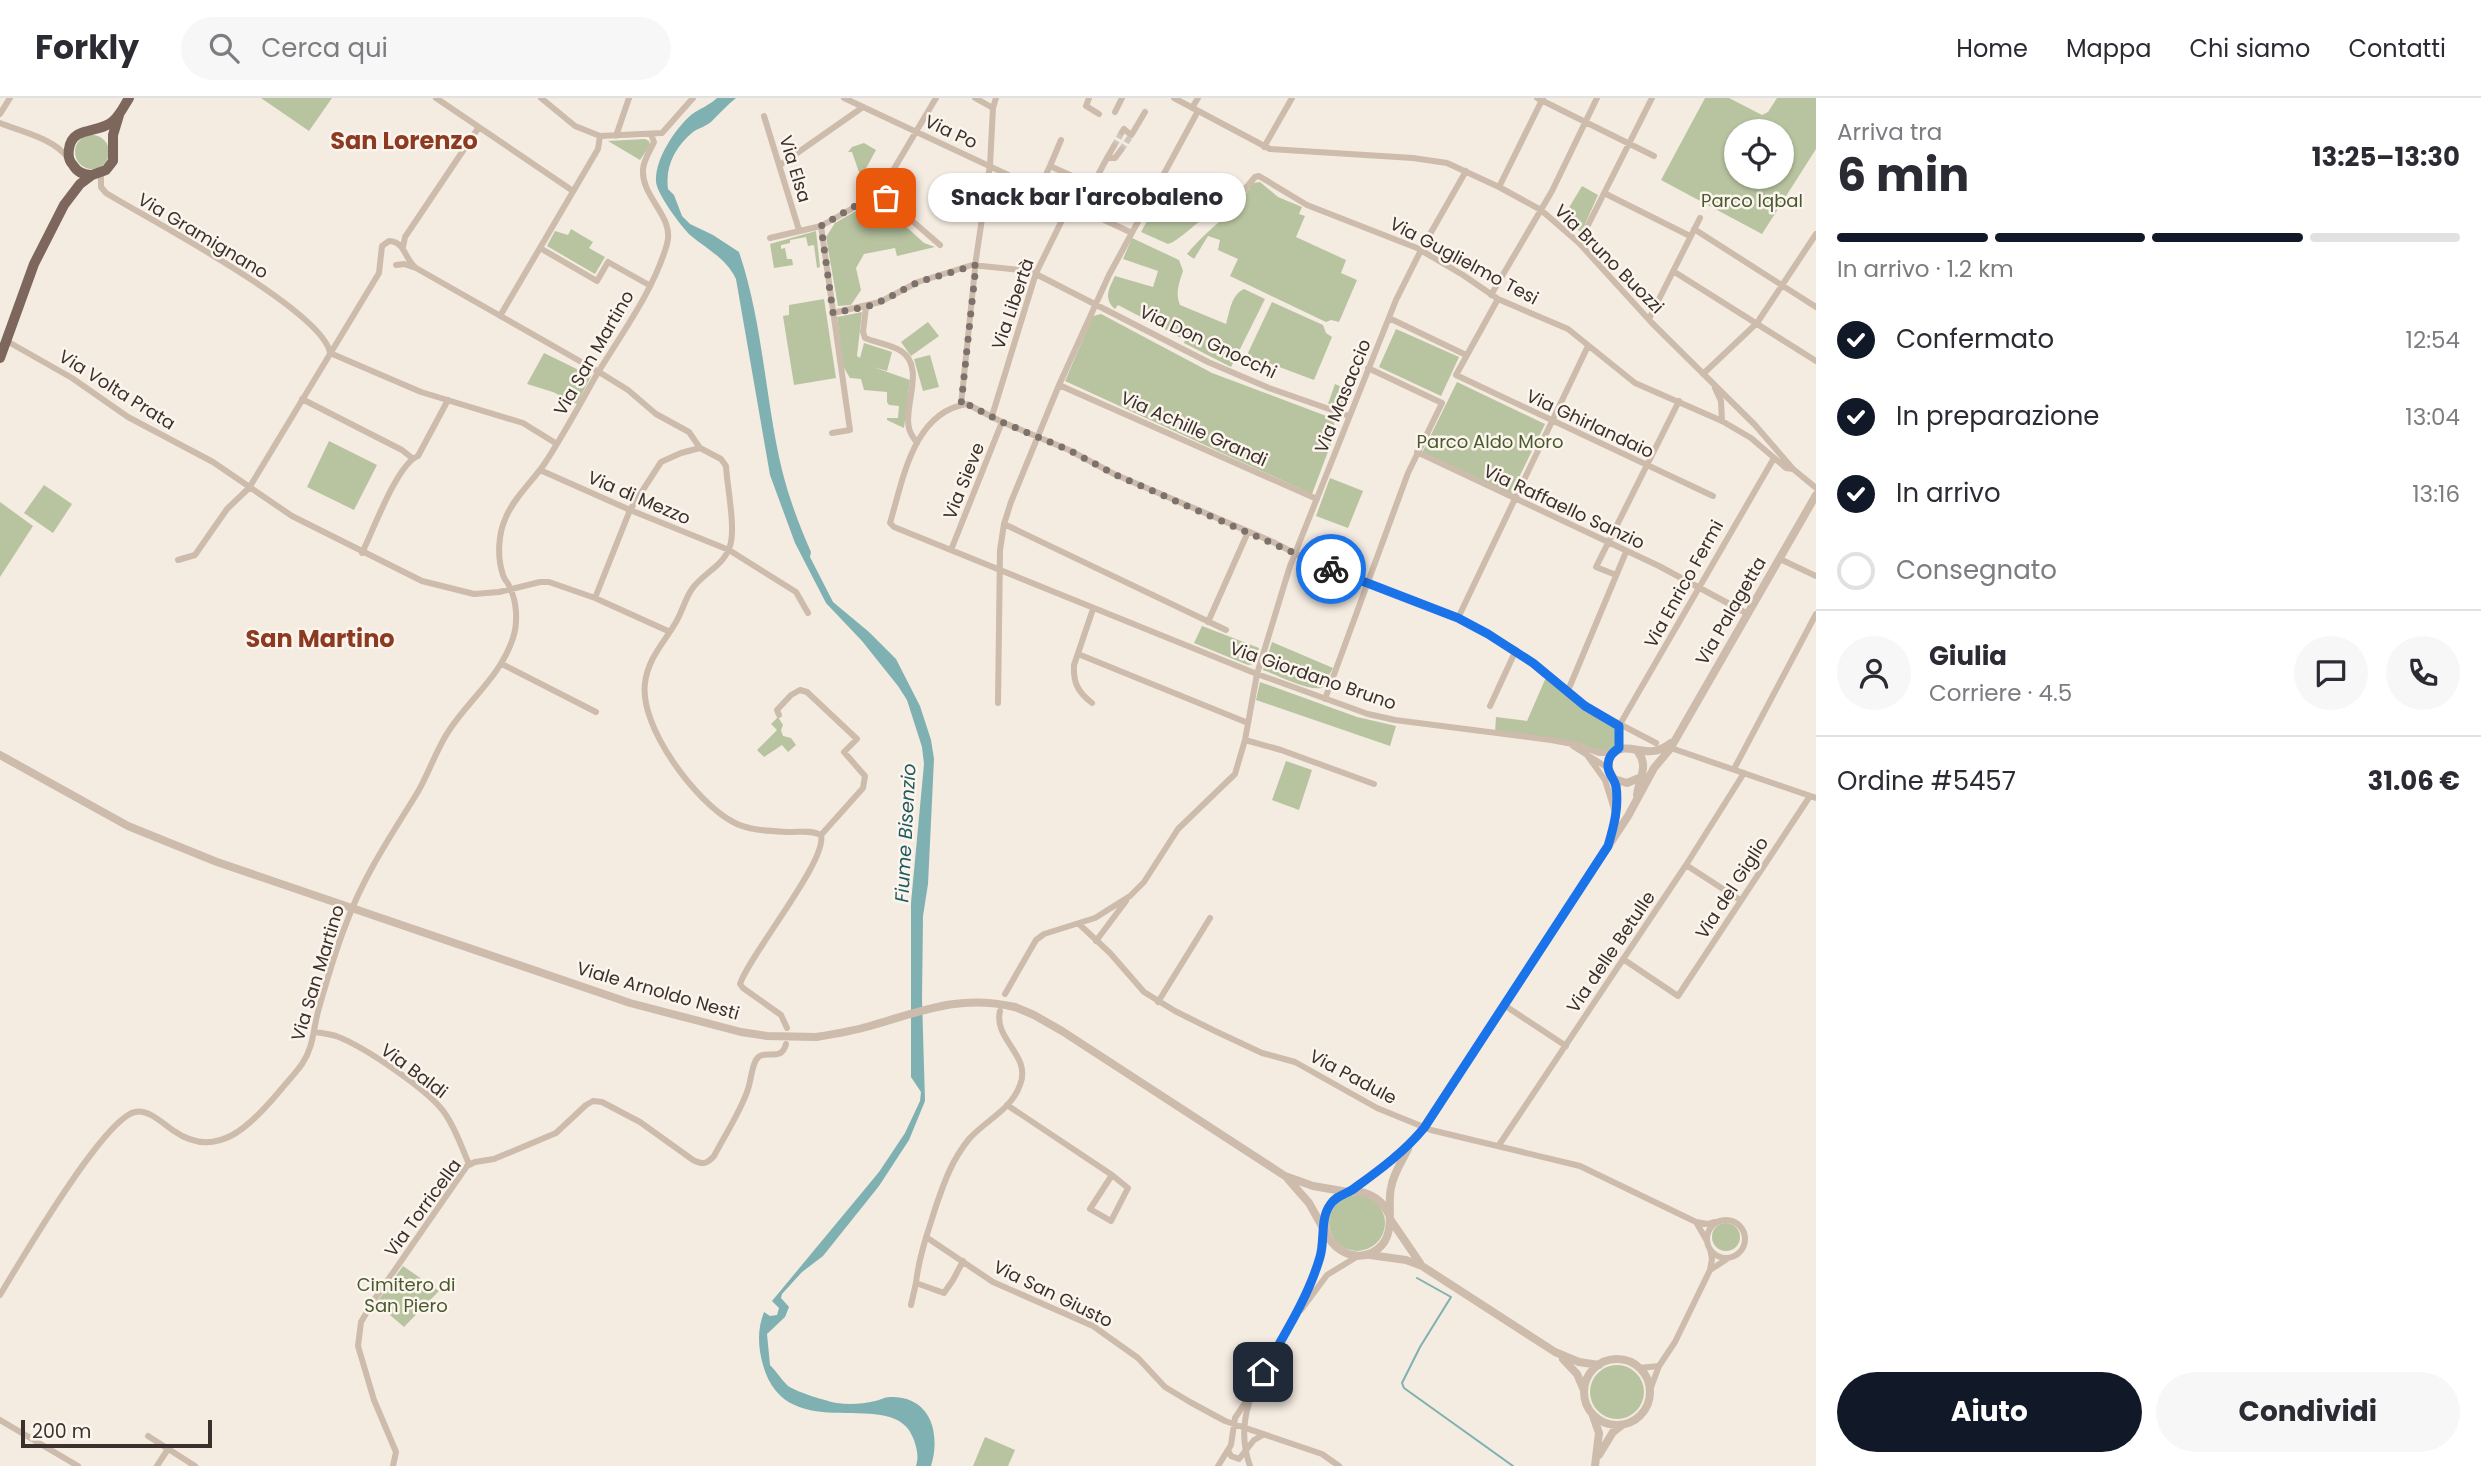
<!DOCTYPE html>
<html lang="it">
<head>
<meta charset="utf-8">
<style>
  :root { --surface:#fff; --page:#f7f7f7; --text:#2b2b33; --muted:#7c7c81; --line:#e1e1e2; --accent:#111827 }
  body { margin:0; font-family:Poppins,sans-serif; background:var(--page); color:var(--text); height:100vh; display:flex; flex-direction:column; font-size:26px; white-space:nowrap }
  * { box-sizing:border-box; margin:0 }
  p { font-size:23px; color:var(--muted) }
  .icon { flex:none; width:38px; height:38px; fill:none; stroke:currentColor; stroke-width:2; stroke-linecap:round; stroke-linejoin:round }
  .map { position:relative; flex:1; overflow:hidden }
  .sheet { display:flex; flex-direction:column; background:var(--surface); width:665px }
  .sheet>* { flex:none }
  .tools { position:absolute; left:1724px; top:21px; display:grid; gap:14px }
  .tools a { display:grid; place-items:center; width:70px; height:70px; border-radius:50%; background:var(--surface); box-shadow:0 2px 5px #0004; font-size:35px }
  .scale { position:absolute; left:21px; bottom:18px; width:191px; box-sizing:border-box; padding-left:7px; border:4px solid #3b302b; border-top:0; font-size:19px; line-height:24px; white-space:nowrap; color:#3b302b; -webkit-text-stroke:5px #fbf5ee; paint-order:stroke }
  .pin { position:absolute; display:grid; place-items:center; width:60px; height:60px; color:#fff; margin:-30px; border-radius:14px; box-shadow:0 4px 10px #0006 }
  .courier { position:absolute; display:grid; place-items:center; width:70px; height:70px; margin:-35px; border:5px solid #1a73e8; border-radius:50%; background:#fff; color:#222; box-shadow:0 2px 9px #0007 }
  .bubble { position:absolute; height:49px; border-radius:24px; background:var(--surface); box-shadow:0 2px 5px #0004; font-size:23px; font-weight:700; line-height:49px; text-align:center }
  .summary em { font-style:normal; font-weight:700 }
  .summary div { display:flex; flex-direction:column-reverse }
  .summary { display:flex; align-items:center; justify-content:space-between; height:119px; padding:0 21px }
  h1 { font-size:46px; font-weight:700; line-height:52px }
  .bar { display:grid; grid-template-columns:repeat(4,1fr); gap:10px 7px; align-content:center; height:84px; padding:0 21px }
  .bar i { height:9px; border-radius:5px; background:var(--line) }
  .bar .active { background:var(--accent) }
  .bar p { grid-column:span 4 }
  .line { display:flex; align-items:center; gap:18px; padding:0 21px; border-top:2px solid var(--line) }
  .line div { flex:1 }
  .round { display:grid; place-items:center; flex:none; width:74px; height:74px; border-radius:37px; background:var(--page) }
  ol { padding:0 21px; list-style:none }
  li { display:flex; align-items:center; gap:21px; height:77px }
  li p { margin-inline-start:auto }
  li .icon { padding:7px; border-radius:50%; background:var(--accent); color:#fff; stroke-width:4 }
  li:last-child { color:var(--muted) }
  li i { width:38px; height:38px; border:4px solid var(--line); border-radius:50% }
  .cta { display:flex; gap:14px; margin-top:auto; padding:14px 21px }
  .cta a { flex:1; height:80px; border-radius:42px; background:var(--accent); color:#fff; font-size:28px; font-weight:700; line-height:80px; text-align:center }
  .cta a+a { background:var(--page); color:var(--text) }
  header { display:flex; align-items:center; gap:42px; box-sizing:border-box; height:98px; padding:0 35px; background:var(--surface); border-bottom:2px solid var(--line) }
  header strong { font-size:33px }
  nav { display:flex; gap:38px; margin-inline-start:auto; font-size:24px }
  .search { width:490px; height:63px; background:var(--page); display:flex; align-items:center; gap:18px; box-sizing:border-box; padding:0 24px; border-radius:38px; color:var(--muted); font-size:26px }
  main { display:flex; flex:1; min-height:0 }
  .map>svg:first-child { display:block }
  .green { fill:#b8c4a0; fill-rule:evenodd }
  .water { fill:#7fb0b2 }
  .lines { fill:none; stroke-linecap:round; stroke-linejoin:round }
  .stream { stroke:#7fb0b2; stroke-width:2 }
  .minor-tunnel { stroke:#cfc6bd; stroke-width:6; stroke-dasharray:6 3; stroke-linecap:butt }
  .minor { stroke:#cdbbac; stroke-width:6 }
  .tertiary { stroke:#cdbbac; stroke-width:8 }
  .primary { stroke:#7d675c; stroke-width:10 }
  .tertiary-bridge { stroke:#cdbbac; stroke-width:8 }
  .done { stroke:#7c716b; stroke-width:7; stroke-dasharray:0 12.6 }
  .route { stroke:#1a73e8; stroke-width:9 }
  .labels { text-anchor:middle; stroke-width:5; stroke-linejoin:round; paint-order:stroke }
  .street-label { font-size:18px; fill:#3b302b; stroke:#fbf5ee }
  .park-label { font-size:18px; fill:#4a5a2e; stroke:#fbf5ee }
  .water-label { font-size:19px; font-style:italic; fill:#1f5a5e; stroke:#fbf5ee }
  .district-label { font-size:24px; font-weight:bold; fill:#8c3b22; stroke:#fbf5ee }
</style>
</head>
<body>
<header>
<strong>Forkly</strong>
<div class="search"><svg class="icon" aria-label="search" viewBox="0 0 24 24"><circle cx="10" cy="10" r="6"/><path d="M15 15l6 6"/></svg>Cerca qui</div>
<nav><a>Home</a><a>Mappa</a><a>Chi siamo</a><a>Contatti</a></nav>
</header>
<main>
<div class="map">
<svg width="1816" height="1368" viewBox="0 0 1816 1368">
  <rect width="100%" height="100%" fill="#f4ebe1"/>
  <!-- green -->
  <path class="green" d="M261,0H332L309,33Z
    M1705,0H1729L1762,17L1768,14L1777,0H1816V51L1762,136L1661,82ZM1736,33H1782V79H1736Z
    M75 54a17 17 0 1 1 34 0a17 17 0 1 1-34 0Z
    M645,41L649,43L650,47L640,62L608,43Z
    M864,45L876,52L863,76L860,77L852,54H848L852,49Z
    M1260,84L1278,99L1302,109L1299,116L1305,118L1296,139L1346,162L1341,175L1357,182L1339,224L1331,222L1326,224L1230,178L1238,161L1218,152L1220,142L1208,138L1194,161L1187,156C1209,129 1234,116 1253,85Z
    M1582,88L1598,97L1581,135L1564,118Z
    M1164,92L1209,116C1198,123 1179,143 1168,146L1141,134Z
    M880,101L889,113L924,145L935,149L897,158L895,150L864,156L856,170L861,192L851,207L838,208L826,139L835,125L875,102Z
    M571,131L593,144L589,150L605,159L595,176L547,148L555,133L568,137Z
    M816,133L820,169L817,170L814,147L808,148L806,139L790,142V145L781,147V151L785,150L787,161H792L793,167L774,170L770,146Z
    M1132,140L1179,162L1183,173C1179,185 1175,195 1180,207L1226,226C1230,213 1231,197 1244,191L1265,201L1231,269L1184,245L1185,242L1118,207L1115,211C1103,201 1109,190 1115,178L1153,189L1158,173L1123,161Z
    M824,201L836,280L794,287L783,218L789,217V207Z
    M1272,204L1323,227L1326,235L1332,239L1314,282L1247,257Z
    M862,214L857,258L860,260L864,245L892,254L887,273L873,269L910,282L904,330L887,322V320H898L899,308L889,307L887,304V294L864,292L861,281L850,280L843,268L837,219Z
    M1101,216L1212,275L1329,319L1334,324L1335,335L1312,396L1065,283L1093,218Z
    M928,224L939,238L911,258L901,244Z
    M1396,231L1459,259L1441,298L1379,269Z
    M544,255L591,278L577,306L553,294L527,286Z
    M930,257L939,289L923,293L914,261Z
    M1457,284L1545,326L1510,398L1422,355Z
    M1335,286L1353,294L1343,305L1328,306Z
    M329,343L377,367L354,412L307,389Z
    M1330,380L1363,393L1348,430L1316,418Z
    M44,387L72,406L53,435L24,415Z
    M0,404L33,428L0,479Z
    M1202,528L1259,550L1254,566L1248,567L1194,545Z
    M1272,544L1333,570L1322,590C1307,593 1278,577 1263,572Z
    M1547,577L1567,595L1619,628L1621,640L1613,655L1578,647L1495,635L1496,619L1527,623Z
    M1260,584L1357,619L1396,628L1390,648L1256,602Z
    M778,619L783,627L781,632L783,638L791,640L796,647L788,654L782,647L764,659L757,652L777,632L771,626Z
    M1286,663L1312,672L1299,712L1272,702Z
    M1329 1125a28 28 0 1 1 56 0a28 28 0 1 1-56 0Z
    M1712 1139a14 14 0 1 1 28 0a14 14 0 1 1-28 0Z
    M403,1168L439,1193L404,1229L376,1205Z
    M1590 1294a27 27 0 1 1 54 0a27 27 0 1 1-54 0Z
    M985,1339L1015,1352L1008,1368H973Z"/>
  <!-- water -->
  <path class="water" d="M717,0H736C727,7 720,15 712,23C707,28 699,30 693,34C675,49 665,68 668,91L674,97L682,118L690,126L713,137L739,154C763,225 765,300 782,372C789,400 799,427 811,454L810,459L833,504L869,534L896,561L920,608L931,642L934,661L928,786L923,818L922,901L925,1003L909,1042L879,1088L823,1158L802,1174L782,1196L781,1200L789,1209L785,1219L767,1236L770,1267C776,1273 781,1281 787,1287C793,1293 829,1304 837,1305C849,1307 863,1306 875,1303C881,1302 884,1299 890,1299C931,1298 941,1335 931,1368H916C919,1359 917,1351 914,1342C895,1284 787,1353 763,1267C758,1249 757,1232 764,1214L770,1218L777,1217L779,1210L772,1203L879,1074L905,1035L920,1003L921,994L911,979V805L924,666L922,649L907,602L898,588L862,543L826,505L795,445L770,377L736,181C726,160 708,152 690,137C681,128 656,95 656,83C655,61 675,31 691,17C699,11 710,7 717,0Z"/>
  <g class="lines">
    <!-- stream -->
    <path class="stream" d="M1417,1180L1451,1199L1420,1249L1402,1285L1404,1290L1513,1368"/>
    <!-- minor-tunnel -->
    <path class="minor-tunnel" d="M1114,48L1122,34
      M1121,52L1130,39"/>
    <!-- minor -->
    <path class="minor" d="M436,0L573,93
      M541,0L575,28L600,38L662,35L693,0
      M844,0L1130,134
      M975,0L993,10
      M1089,0L1086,8L1099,16
      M1174,0L1270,51L1413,60L1447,65L1499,89L1541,112L1579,145L1652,225L1755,327L1793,371
      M1537,0L1654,58
      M1192,10L1198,0
      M1115,14L1122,0
      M0,16L10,0
      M764,18L799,132
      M0,25C22,34 53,40 68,60
      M1122,34L1124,31L1131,37
      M1132,36L1145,14
      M616,38L629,0
      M1114,48L1107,60H1115L1121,52
      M1264,49L1292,0
      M780,67L863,9
      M1050,68L1061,42
      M101,75V89L106,95C148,121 323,212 330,255
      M1160,80L1223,112L1230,109L1255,79L1259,78L1307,107L1417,150L1463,177L1498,201L1568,231L1635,285L1722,323L1751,340L1786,370L1793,371L1816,390
      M1499,89L1543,0
      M1039,91L1050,68L1092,87
      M879,94L940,147
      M1604,95L1690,138
      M1080,111L1107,60
      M821,128L850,332L832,335
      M1694,131L1816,209
      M770,140L821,128L876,97L882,91L936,0
      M1579,145L1652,0
      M403,149L405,139L479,29
      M540,150L597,183L608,164L649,187
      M396,167L404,166L416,170L599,274L628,292L656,316L689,334L700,350
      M1673,173L1816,263
      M1491,197L1552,93L1597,0
      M1498,201L1456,277L1713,398
      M866,209L863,234L865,240C876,245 891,246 901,253C926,269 903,309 909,330C910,336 914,340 917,345
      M833,215L880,204L918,184L972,167L1030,173L1208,264L1269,290L1349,318
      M500,218L598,51L600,38
      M1389,220L1466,257
      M1649,221L1700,120
      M5,242L72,280L128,319L213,364L292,418L422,483L474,496L499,494L540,484H549L595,500L668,533
      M330,255L421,294L523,325L557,346
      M1703,276L1757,225L1816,136
      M1059,287L1317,401
      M1715,290L1721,303L1722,323
      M302,301L402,352L412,360
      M961,307L976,161L990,67L993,10L996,0
      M992,318L1036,175L1070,106
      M700,350L721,361L726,368C727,388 736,430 730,448C724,468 703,475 692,491C685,501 682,514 676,524C664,545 648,560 645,585C639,629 696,704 733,724C749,733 772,733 790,734C801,734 812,732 821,737
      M1417,354L1659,468L1748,516
      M540,372L630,412L729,452L796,494L808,515
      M1004,426L1226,532
      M951,452L1002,324
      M362,455C373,433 397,366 418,358L448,302
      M1780,461L1816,478
      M178,462L195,457L227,411L249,390L379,175L382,148L389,143C406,144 404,161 416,170
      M1616,477L1596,469L1679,303
      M595,500L630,412L661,364L681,355L700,350
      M1458,520L1588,248
      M1208,524L1248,434
      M1078,556L1248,625
      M502,566L596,614
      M1567,595L1626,454
      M1325,601L1408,375L1442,305L1368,270
      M998,605L1000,452L1004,426L1011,404L1059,287L1109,177L1198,13
      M1092,605C1078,594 1073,585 1074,567L1093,511
      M1490,608L1516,552
      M779,617L777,612L791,597L800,592L807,594L857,641L844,654L865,678L863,690L821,737
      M1619,628L1774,360
      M1245,642L1281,652L1374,686
      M1573,648L1608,670
      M1619,650V628
      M1671,650L1816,700
      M1613,655H1599L1578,647L1551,642L1395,622L1368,616L1257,576L894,429L890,425C903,382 913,314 967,306L1002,324L1069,352L1114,376L1273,444L1304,460L1458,520L1516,552L1585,608L1656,645
      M1587,657L1605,682L1614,711
      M1734,671L1816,516
      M1686,767L1740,802
      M1079,826L1110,855L1144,894L1175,913L1215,933L1262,955L1295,964L1377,1010L1431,1032L1580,1068L1696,1124
      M1096,843L1126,803
      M1623,861L1678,898L1810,698
      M1005,896L1036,842L1044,836L1095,820L1130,798L1144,784L1178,731L1235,676L1245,642L1257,576L1290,468L1396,202L1421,152L1466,73
      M1158,904L1210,820
      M1504,907L1566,948
      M787,930L781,917L743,890L740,886C750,856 828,762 821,737
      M315,934C322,935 329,936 336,938C363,948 431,993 446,1017C456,1032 462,1050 469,1066
      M1007,1007L1112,1077L1128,1090L1111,1123L1090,1111L1112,1077
      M1499,1047L1686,767L1744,675
      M1707 1141a19 19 0 1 1 38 0a19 19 0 1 1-38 0Z
      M926,1139L993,1184L1093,1228L1138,1260L1165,1289L1190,1304L1225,1323L1322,1356L1339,1368
      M1707,1143L1696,1124L1708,1126L1715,1124
      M1710,1151L1712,1161L1710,1172L1727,1161
      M963,1163L953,1182L944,1195L916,1185C919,1158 928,1134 936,1108C945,1082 952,1062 969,1041C986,1022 1011,1012 1020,987C1032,957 993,942 1000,913
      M0,1197C20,1164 103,1021 135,1014C149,1011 163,1026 174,1033C217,1063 251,1027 278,995C286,985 295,976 302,966C314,949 313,930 319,910C327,882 335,853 346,826C363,779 390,739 416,697C429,676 436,651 450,631C471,600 501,577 513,540C518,525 517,504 510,490C506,480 507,487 503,477C497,459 498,436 506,419C515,398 533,383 545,365C564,336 580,306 597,276C622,235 654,192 667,146C675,118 641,100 643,71C644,61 650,53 654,44L651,36
      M911,1207L916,1185
      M1301,1212L1327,1177L1358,1158
      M1659,1268L1675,1244L1710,1172
      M1639,1270L1659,1268L1650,1292
      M0,1322L78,1368
      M148,1338L195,1368
      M1228,1352L1231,1358L1239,1361L1254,1342L1263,1337
      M157,1368L168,1351
      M393,1368L396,1354L374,1302L358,1248L361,1224L374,1202L467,1068L475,1064L494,1061L556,1035L586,1007L593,1003L602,1004L640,1024L693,1062C703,1067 707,1066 714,1058C725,1037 739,1016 747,994C751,984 751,971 756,962C763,949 781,966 786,946
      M1218,1368L1231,1347L1235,1320L1247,1302
      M1250,1368C1229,1310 1269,1268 1294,1219C1309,1193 1321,1164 1325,1133"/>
    <!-- tertiary -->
    <path class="tertiary" d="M0,657L128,728L217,764L630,905L741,934L767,938L816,939
      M1614,681L1627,685L1639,680
      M1637,697C1639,681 1649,668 1638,654
      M1610,742L1616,717L1617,702L1614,681L1608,670L1610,658C1629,638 1644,666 1671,645
      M1015,909L1034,917L1062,933L1285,1078L1313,1088L1348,1094
      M1288,1081L1309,1105L1323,1130
      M1350,1094C1377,1074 1403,1055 1424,1030L1628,718L1654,670L1670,651L1816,397
      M1389,1117C1379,1091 1339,1082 1327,1113C1314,1145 1358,1174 1382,1147C1395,1132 1387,1108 1391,1090C1393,1076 1402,1063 1408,1051
      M1390,1121L1420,1165
      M1370,1157L1406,1162L1422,1168L1555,1254L1579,1264L1599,1267
      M1563,1261L1577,1276L1583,1290
      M1584 1294a33 33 0 1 1 66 0a33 33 0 1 1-66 0Z
      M1593,1318L1599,1335L1595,1368
      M1599,1357L1613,1334L1622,1327"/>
    <!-- primary -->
    <path class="primary" d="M92,77C84,77 77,74 73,67C69,63 68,57 69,51C72,27 100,36 113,23C120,17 124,8 129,0
      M0,260L34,166L64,107L80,86L92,77L106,72L113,63V37L119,17"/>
    <!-- tertiary-bridge -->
    <path class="tertiary-bridge" d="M816,939C835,936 853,933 870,928C922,913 960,896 1015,909"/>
  </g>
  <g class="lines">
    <!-- done -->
    <path class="done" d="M886,100L879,94L821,128L833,215L866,209L884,202L918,184L976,167L961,307L967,306L1002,324L1069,352L1114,376L1331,471"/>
    <!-- route -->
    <path class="route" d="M1263,1274C1284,1237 1308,1200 1320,1159C1325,1142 1320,1121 1330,1107C1336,1097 1348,1096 1356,1089C1381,1071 1405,1053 1424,1030L1608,748C1614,728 1619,709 1616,688C1614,680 1608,676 1608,668C1608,659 1612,655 1619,650V628L1585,608L1533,565L1488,536L1458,520L1331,471"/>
  </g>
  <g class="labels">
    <!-- street labels -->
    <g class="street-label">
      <text transform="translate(951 34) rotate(25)" y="6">Via Po</text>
      <text transform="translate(795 71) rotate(73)" y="6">Via Elsa</text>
      <text transform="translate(203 138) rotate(31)" y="6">Via Gramignano</text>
      <text transform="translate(1609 161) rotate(45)" y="6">Via Bruno Buozzi</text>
      <text transform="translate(1464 163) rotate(28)" y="6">Via Guglielmo Tesi</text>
      <text transform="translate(1013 206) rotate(-71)" y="6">Via Libertà</text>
      <text transform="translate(1208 244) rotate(25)" y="6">Via Don Gnocchi</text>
      <text transform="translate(594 255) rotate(-60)" y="6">Via San Martino</text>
      <text transform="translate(117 292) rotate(32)" y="6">Via Volta Prata</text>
      <text transform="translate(1343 298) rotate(-68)" y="6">Via Masaccio</text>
      <text transform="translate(1590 326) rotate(25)" y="6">Via Ghirlandaio</text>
      <text transform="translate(1194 331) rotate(24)" y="6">Via Achille Grandi</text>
      <text transform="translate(964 383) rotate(-68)" y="6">Via Sieve</text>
      <text transform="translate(639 400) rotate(23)" y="6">Via di Mezzo</text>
      <text transform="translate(1564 409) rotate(25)" y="6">Via Raffaello Sanzio</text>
      <text transform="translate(1684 486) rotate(-61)" y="6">Via Enrico Fermi</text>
      <text transform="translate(1731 513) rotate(-60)" y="6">Via Palagetta</text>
      <text transform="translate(1313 578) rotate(19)" y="6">Via Giordano Bruno</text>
      <text transform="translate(1732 790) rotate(-57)" y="6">Via del Giglio</text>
      <text transform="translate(1611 854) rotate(-56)" y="6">Via delle Betulle</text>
      <text transform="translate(318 875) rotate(-73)" y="6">Via San Martino</text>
      <text transform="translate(658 893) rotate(16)" y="6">Viale Arnoldo Nesti</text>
      <text transform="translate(414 973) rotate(37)" y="6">Via Baldi</text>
      <text transform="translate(1353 979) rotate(28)" y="6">Via Padule</text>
      <text transform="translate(423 1110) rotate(-54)" y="6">Via Torricella</text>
      <text transform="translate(1053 1196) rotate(26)" y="6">Via San Giusto</text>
    </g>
    <!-- park labels -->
    <g class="park-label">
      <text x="1752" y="109">Parco Iqbal</text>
      <text x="1490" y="350">Parco Aldo Moro</text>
      <text x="406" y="1193">Cimitero di<tspan x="406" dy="21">San Piero</tspan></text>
    </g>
    <!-- water labels -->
    <g class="water-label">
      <text transform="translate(905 735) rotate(-87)" y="7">Fiume Bisenzio</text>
    </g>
    <!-- district labels -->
    <g class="district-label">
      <text x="404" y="51">San Lorenzo</text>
      <text x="320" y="549">San Martino</text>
    </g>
  </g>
</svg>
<div class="tools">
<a><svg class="icon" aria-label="locate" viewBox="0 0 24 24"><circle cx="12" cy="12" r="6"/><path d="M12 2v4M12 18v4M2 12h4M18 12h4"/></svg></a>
</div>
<div class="scale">200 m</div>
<div class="pin" style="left:886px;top:100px;background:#ea580c"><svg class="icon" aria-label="bag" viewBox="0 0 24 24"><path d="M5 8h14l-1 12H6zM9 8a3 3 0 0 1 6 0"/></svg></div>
<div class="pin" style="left:1263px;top:1274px;background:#1f2937"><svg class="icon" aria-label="home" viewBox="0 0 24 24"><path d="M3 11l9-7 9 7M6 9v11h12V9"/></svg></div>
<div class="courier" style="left:1331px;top:471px"><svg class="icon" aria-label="bike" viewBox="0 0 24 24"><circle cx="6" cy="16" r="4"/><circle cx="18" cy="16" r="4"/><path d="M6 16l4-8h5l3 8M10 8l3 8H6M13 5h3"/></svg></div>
<div class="bubble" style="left:928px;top:75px;width:318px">Snack bar l'arcobaleno</div>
</div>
<section class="sheet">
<div class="summary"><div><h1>6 min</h1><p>Arriva tra</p></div><em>13:25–13:30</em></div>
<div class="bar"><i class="active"></i><i class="active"></i><i class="active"></i><i></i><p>In arrivo · 1.2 km</p></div>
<ol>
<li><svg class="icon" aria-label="check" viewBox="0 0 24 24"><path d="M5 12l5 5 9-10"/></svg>Confermato<p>12:54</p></li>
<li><svg class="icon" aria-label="check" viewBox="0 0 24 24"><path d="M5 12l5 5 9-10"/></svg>In preparazione<p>13:04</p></li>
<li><svg class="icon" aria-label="check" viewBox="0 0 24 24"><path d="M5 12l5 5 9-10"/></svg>In arrivo<p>13:16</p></li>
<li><i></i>Consegnato</li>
</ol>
<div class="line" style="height:126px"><a class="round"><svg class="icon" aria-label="person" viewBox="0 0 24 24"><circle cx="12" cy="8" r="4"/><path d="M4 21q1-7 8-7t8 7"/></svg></a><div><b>Giulia</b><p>Corriere · 4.5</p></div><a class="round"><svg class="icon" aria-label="chat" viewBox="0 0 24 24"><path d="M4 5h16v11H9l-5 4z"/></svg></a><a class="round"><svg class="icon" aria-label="phone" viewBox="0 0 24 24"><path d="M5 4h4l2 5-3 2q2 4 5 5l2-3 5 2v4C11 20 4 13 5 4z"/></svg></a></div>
<div class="line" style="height:91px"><div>Ordine #5457</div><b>31.06 €</b></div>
<div class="cta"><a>Aiuto</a><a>Condividi</a></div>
</section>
</main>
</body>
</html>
